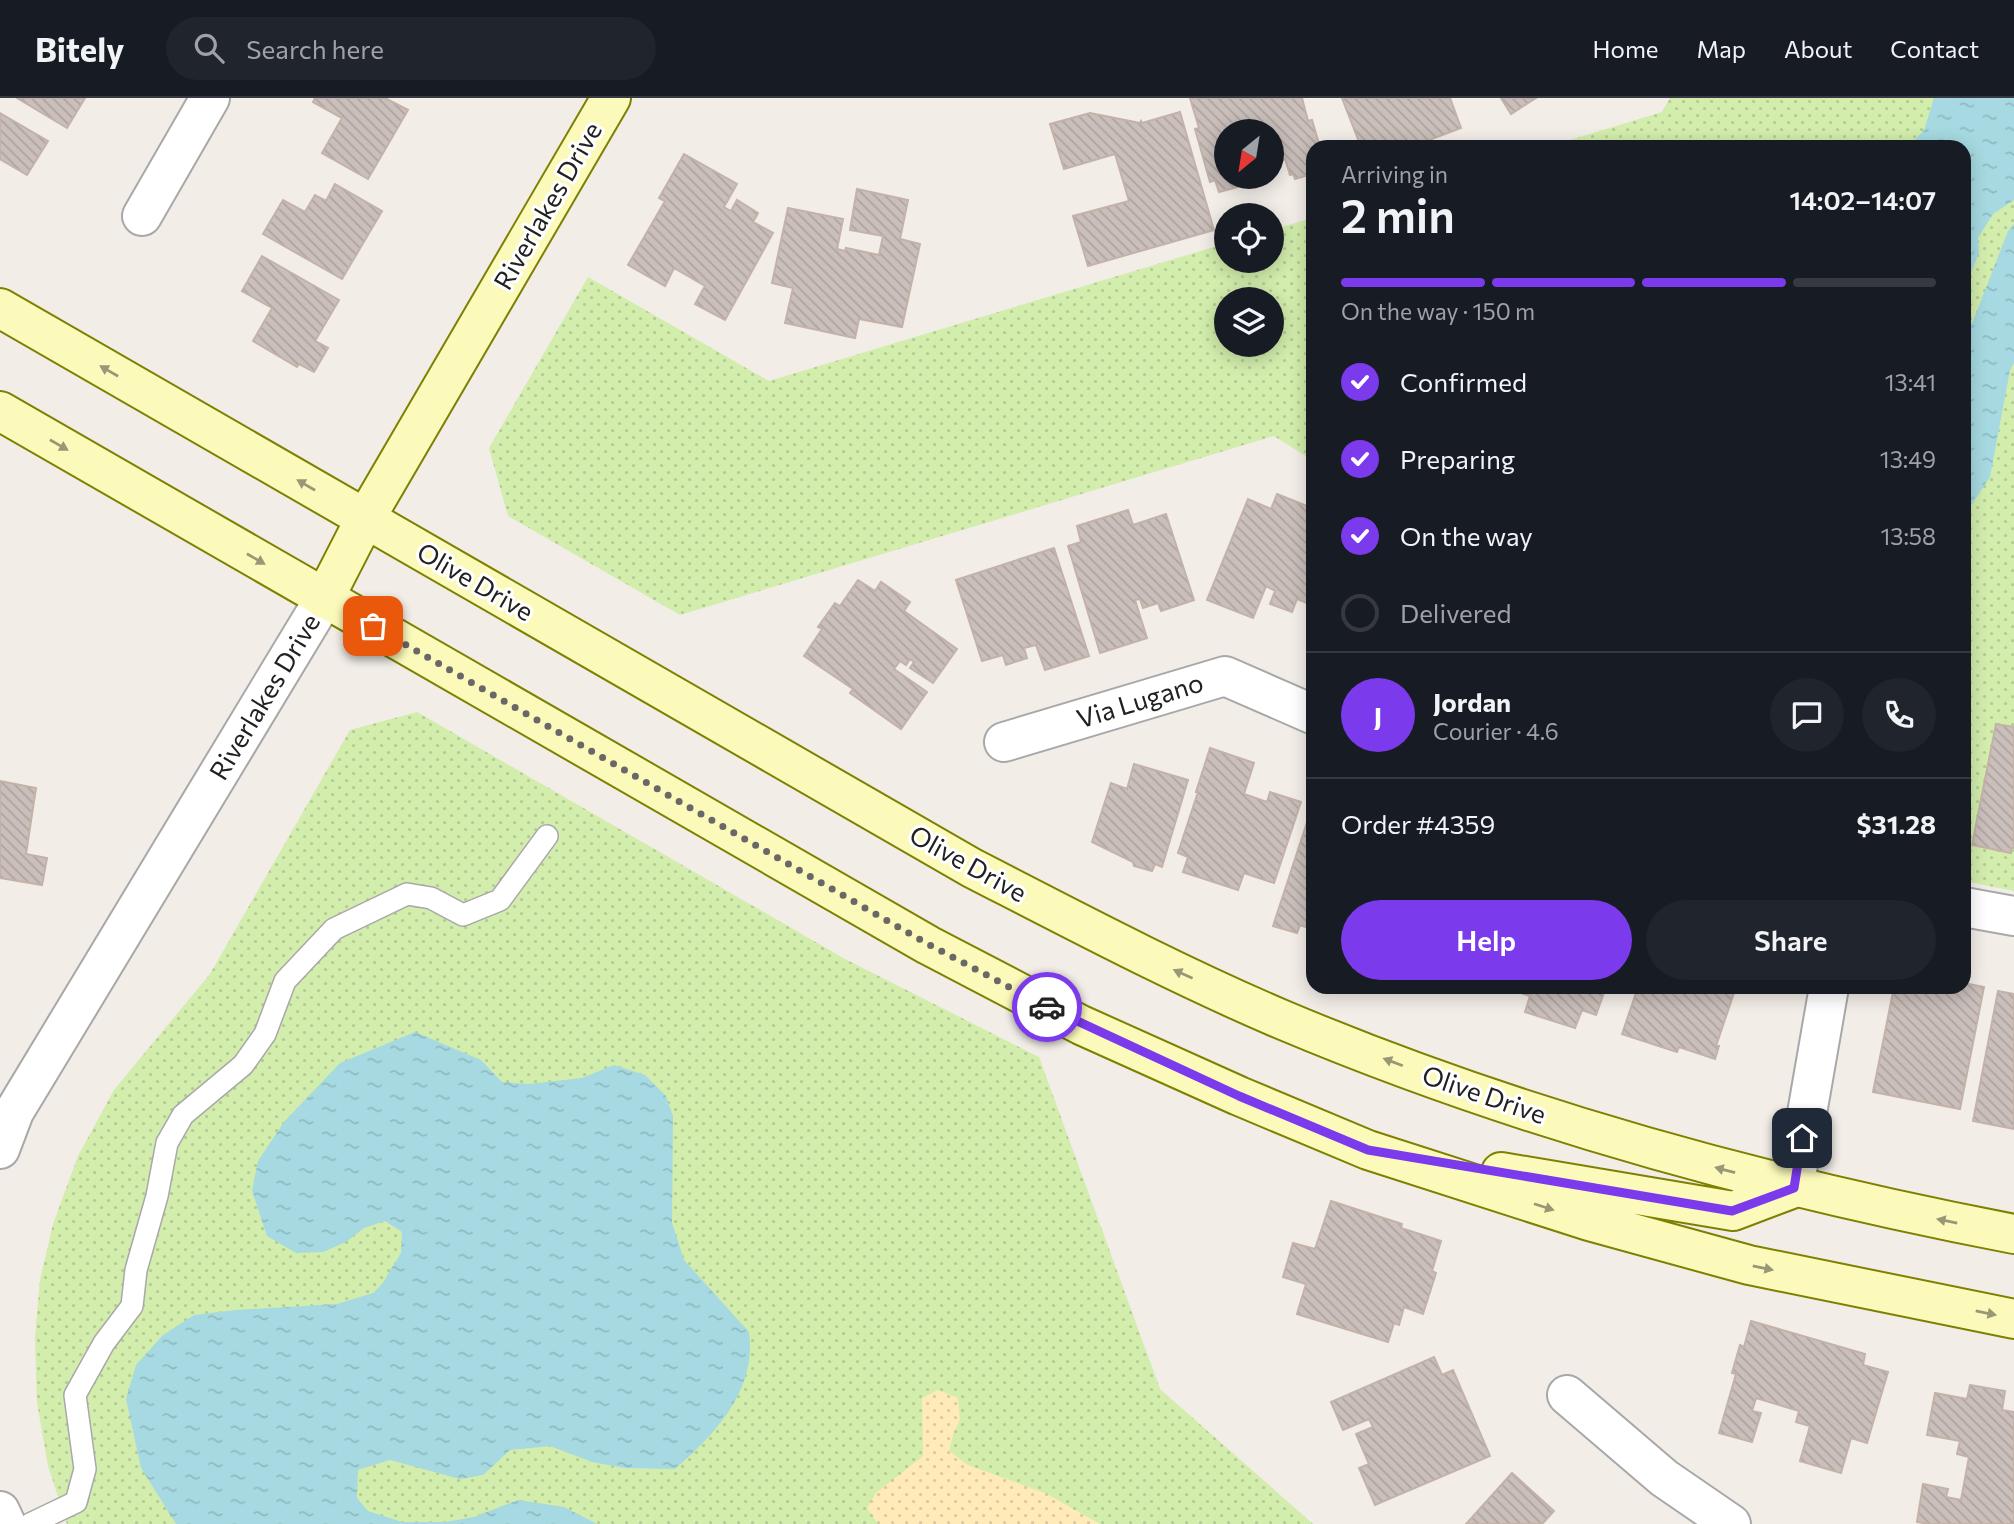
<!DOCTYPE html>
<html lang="en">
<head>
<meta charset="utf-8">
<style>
  :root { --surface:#171b24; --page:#20242c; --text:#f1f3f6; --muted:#9ea1a6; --line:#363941; --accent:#7c3aed }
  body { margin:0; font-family:Commissioner,sans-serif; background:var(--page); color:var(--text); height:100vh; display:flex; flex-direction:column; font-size:26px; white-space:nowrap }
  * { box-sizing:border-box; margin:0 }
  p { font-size:23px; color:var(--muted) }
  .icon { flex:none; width:38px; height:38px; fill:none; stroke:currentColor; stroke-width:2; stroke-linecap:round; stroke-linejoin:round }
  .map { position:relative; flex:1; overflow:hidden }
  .details { position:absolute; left:1306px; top:42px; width:665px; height:854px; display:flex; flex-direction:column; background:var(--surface); border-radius:21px; box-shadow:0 4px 18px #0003 }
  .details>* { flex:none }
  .needle { width:46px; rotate:210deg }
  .controls { position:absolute; left:1214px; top:21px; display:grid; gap:14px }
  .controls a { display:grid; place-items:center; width:70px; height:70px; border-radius:50%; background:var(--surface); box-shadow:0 4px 18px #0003; font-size:35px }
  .pin { position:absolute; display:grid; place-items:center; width:60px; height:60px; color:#fff; margin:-30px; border-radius:14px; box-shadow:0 4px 10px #0006 }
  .courier { position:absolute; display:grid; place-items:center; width:70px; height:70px; margin:-35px; border:5px solid #7c3aed; border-radius:50%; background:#fff; color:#222; box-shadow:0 2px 9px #0007 }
  .headline em { font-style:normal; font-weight:600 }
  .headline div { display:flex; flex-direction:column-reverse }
  .headline { display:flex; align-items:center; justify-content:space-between; height:119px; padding:0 35px }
  h1 { font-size:46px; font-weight:600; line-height:52px }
  .bar { display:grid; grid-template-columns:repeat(4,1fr); gap:10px 7px; align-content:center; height:84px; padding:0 35px }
  .bar i { height:9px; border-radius:5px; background:var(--line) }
  .bar .current { background:var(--accent) }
  .bar p { grid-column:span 4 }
  .line { display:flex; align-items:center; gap:18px; padding:0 35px; border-top:2px solid var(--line) }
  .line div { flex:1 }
  .round { display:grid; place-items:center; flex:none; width:74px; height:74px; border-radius:37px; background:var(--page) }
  ol { padding:0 35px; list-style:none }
  li { display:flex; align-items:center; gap:21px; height:77px }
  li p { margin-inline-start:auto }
  li .icon { padding:7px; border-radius:50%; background:var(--accent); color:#fff; stroke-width:4 }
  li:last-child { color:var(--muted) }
  li i { width:38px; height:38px; border:4px solid var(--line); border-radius:50% }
  .button { display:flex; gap:14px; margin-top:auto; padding:14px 35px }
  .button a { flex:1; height:80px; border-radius:42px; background:var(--accent); color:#fff; font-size:28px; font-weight:600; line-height:80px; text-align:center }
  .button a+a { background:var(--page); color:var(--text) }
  header { display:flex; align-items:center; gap:42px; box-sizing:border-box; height:98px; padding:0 35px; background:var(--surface); border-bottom:2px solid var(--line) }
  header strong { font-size:33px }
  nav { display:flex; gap:38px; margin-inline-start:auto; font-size:24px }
  .search { width:490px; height:63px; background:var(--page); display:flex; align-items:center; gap:18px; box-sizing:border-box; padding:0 24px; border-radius:38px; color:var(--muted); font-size:26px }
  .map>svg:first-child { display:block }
  .grass { fill:url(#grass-dots); fill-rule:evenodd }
  .sand { fill:url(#sand-dots) }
  .water { fill:url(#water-ripples) }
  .building { fill:url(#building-back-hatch); stroke:#c4b2a9; stroke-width:2 }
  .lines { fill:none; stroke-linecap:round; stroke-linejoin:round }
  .lane-casing { stroke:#a8a8a8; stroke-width:24 }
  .street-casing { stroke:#a8a8a8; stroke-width:42 }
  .secondary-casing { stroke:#7e8000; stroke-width:42 }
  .lane { stroke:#fff; stroke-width:21 }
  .street { stroke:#fff; stroke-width:38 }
  .secondary { stroke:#fcfabb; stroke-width:38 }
  .oneway { fill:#999876 }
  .done { stroke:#6a6866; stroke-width:7; stroke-dasharray:0 12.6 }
  .route { stroke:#7c3aed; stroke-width:9 }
  .labels { text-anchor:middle; stroke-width:6; stroke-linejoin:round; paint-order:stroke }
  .street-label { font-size:26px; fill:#212121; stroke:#fff }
</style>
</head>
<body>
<header>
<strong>Bitely</strong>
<div class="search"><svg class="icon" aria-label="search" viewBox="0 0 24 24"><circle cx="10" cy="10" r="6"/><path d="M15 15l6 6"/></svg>Search here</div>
<nav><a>Home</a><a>Map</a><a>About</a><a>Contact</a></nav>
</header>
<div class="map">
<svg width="2014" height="1426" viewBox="0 0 2014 1426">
  <defs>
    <pattern id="grass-dots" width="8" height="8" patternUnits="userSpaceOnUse" patternTransform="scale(1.75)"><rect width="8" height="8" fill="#d2edac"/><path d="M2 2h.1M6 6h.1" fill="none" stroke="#b4cb94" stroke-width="1.8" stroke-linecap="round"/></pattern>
    <pattern id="sand-dots" width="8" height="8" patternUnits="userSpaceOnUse" patternTransform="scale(1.75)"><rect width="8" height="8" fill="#ffeab8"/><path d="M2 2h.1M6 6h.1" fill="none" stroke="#dac89e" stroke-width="1.8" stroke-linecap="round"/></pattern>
    <pattern id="water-ripples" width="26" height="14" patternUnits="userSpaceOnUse" patternTransform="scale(1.75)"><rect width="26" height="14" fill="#a6d9e1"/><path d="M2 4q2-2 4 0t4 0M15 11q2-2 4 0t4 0" fill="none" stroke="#8fbac1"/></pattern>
    <pattern id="building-back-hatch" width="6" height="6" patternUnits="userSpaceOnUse" patternTransform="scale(1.75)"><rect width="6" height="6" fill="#cabfba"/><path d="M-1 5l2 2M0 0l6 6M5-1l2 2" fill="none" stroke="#ada4a0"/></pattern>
  </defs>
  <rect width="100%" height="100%" fill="#f2ede7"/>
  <!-- grass -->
  <path class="grass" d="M1670,0H2014V793L1964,783V49H1547L1662,14Z
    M1312,120V362L1274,338L680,517L508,418L489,350L588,179L769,283L1227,145V163H1272V132ZM1227,201H1272V247H1227Z
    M417,614L845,861L1039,959L1160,1291L1313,1426H67L48,1368L37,1304L35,1239L40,1182L53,1126L78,1058L114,992L210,876L350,632Z"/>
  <!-- sand -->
  <path class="sand" d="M938,1292L958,1300L960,1322L953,1337L949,1353L968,1367L1047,1396L1100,1426H878L867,1410L876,1395L923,1358L922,1300Z"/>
  <!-- water -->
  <path class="water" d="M1934,0H2014V102L1993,116L1978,140L1979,155L1964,191V49H1908L1924,32Z
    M2014,126V265L2010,272L1990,379L1964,418V237L1973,223L2008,133Z
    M415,934L481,962L502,984L529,986L582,980L614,967L645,977L666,998L673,1018L672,1125L684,1162L749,1234C757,1291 716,1336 675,1371L625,1370L592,1364L550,1348L510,1352L483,1377L460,1381L390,1362L358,1372L357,1400L368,1413L402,1424H446L474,1419L518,1402L564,1409L597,1426H176L141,1370L126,1301L136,1267L163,1237L194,1217L236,1212L337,1206L373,1195L382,1186L401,1155L402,1134L385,1123L364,1130L346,1144L323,1154L296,1155L267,1138L252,1093L258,1063L284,1024L340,965Z"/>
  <!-- building -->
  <path class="building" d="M17,0H85L67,30Z
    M315,0H385L408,12L368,81L322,55L342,20L313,4Z
    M1190,0H1302L1308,23L1312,22L1320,49H1312V76L1295,81L1293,76L1290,77L1285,61L1272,65V33H1227V79H1243L1245,87L1219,94L1215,82L1210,84L1195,31L1199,30Z
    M1342,0H1450L1461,30L1411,49H1361Z
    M1501,0H1536L1511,16Z
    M1180,14L1214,132L1088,168L1073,118L1129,103L1115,56L1064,71L1050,26L1090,15L1140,25L1141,23L1142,25Z
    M0,15L48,43L27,77L0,61Z
    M684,56L737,86L724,109L731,113L737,102L758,115L753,124L773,135L725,222L695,206L705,188L674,170L665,188L628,167L665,103L659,100Z
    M335,86L382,113L342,181L263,136L283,102L305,114L315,97L326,103Z
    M857,91L908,102L900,141L920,146L902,229L859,221L855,240L785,225L793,190L772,185L788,110L843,121L837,151L845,153L846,150L879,157L883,138L850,132Z
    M262,158L339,202L315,243L328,250L314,274L299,266L297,269L253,243L272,210L242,193Z
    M1277,396L1312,410V507L1297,501L1292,514L1270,506L1275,493L1266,488L1253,520L1207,502L1248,401L1271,411Z
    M1128,412L1133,427L1166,416L1194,502L1161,513L1158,505L1143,510L1140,501L1135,502L1147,540L1100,555L1068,448L1081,444L1077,428Z
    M1054,450L1089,558L1045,572L1036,547L1024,550L1027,560L1006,567L1003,557L982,563L956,482Z
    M858,482L875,493L881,484L910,504L904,513L957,551L933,585L910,570L914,564L910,561L906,567L900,563L894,571L927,594L901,631L850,595L853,591L804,558L822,531L818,529L835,505L840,508Z
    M1996,626L2014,629V750H2011V755L1972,747Z
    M1210,650L1254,665L1244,696L1267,704L1270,694L1301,704L1274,785L1244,775L1238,792L1183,774L1188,759L1178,755L1198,694H1196Z
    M1134,666L1188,682L1162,769L1155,766L1152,773L1134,768L1133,764L1092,744L1111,685L1127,691Z
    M0,683L36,690L26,756L47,760L42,787L0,780Z
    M1312,709V831L1300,827L1297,835L1273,828Z
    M1964,885L1984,889L1960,1011L1873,994L1894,889H1964Z
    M1504,889H1606L1596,917L1582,912L1575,930L1525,914L1530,898Z
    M1638,889H1736L1716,948H1719L1715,961L1679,949L1677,954L1622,936Z
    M1998,893L2014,896V1031L1973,1023Z
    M1331,1103L1402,1126L1401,1130L1441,1143L1432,1173L1436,1175L1423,1216L1404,1209L1399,1227L1394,1225L1388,1244L1297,1216L1306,1186L1283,1179L1293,1145L1315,1151Z
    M1751,1223L1865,1256L1863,1267L1888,1274L1867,1345L1851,1340L1841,1375L1800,1363L1810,1328L1796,1324L1799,1313L1756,1300L1752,1313L1761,1315L1752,1344L1719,1335L1736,1276L1732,1275L1740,1247L1744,1249Z
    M1434,1259L1442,1277L1453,1272L1490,1358L1375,1407L1359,1370L1369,1366L1356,1336L1373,1329L1369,1321L1343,1332L1331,1304Z
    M1970,1287L2005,1293L2002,1312L2014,1314V1426H1929L1917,1424L1923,1386L1948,1391L1946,1399L1961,1402L1969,1359L1957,1356L1960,1343L1927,1337L1935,1295L1967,1301Z
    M1512,1375L1554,1413L1542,1426H1466Z"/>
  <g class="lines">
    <defs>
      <path id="lane" d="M30,1426L76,1404L85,1371L75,1297L104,1245L132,1208L136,1172L157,1098L167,1045L183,1017L243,967L265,936L285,883L334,831L407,796L431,800L463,817L500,802L547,738"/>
      <path id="street" d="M142,118L210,0
        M1004,644L1225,578L1312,616
        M1964,809L2014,818
        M0,1051L14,1014L324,501
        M1794,1090L1829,889
        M1567,1297L1664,1380L1731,1426
        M0,1413L6,1426"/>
      <path id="secondary" d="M0,210L972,770C1075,823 1177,877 1283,922C1518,1021 1764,1088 2014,1136
        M0,313L928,847L1081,927L1239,998L1368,1052L1589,1123L1749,1167L2014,1221
        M324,501L365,421L611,0
        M1501,1074L1733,1113L1794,1090"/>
    </defs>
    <!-- lane casing -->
    <use href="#lane" class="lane-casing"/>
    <!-- street casing -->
    <use href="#street" class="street-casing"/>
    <!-- secondary casing -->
    <use href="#secondary" class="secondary-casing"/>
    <!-- lane -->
    <use href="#lane" class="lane"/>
    <!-- street -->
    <use href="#street" class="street"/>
    <!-- secondary -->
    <use href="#secondary" class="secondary"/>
  </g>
  <!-- one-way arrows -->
  <defs><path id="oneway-solid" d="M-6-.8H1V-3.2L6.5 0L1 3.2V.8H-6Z" transform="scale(1.75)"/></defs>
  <g class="oneway">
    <use href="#oneway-solid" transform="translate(109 273) rotate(-150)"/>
    <use href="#oneway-solid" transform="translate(59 347) rotate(30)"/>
    <use href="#oneway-solid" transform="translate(306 387) rotate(-150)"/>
    <use href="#oneway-solid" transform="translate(256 461) rotate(30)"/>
    <use href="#oneway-solid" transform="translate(1183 876) rotate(-156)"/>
    <use href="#oneway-solid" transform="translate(1393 964) rotate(-159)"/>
    <use href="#oneway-solid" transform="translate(1725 1072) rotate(-165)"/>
    <use href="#oneway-solid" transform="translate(1544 1109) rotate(18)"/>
    <use href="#oneway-solid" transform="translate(1947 1123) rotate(-168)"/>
    <use href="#oneway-solid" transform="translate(1763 1170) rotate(12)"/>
    <use href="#oneway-solid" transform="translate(1986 1215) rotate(11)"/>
  </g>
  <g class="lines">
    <!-- done -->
    <path class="done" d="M373,528L928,846L1047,909"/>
    <!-- route -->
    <path class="route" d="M1047,909L1239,998L1368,1052L1732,1113L1794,1090L1802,1040"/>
  </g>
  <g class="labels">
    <!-- street labels -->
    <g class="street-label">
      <text transform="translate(548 108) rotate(-60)" y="9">Riverlakes Drive</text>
      <text transform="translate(475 484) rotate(30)" y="9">Olive Drive</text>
      <text transform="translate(265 599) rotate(-59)" y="9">Riverlakes Drive</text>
      <text transform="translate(1140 603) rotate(-17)" y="9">Via Lugano</text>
      <text transform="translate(968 766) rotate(29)" y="9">Olive Drive</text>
      <text transform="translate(1484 997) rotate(19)" y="9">Olive Drive</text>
    </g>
  </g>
</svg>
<div class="controls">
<a><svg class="needle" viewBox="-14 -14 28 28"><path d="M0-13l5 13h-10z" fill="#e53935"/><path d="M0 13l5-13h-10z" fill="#9ea1a6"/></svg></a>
<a><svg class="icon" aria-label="locate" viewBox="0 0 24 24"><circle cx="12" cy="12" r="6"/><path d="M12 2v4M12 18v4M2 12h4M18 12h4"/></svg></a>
<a><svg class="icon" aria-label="layers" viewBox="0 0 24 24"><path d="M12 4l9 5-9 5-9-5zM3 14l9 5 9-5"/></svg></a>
</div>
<div class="pin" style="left:373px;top:528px;background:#ea580c"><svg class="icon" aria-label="bag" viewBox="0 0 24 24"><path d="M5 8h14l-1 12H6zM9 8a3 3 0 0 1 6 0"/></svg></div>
<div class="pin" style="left:1802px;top:1040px;background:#1f2937"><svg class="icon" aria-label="home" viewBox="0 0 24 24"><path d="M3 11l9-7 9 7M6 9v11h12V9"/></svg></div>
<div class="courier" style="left:1047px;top:909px"><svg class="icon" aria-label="car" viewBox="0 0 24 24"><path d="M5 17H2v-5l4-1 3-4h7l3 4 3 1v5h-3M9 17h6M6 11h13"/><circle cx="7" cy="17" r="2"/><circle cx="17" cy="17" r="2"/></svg></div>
<section class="details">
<div class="headline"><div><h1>2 min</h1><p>Arriving in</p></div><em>14:02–14:07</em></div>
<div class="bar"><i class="current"></i><i class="current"></i><i class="current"></i><i></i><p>On the way · 150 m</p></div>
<ol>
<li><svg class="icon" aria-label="check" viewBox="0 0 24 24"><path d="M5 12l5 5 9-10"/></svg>Confirmed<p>13:41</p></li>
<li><svg class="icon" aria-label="check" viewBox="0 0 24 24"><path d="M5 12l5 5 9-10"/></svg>Preparing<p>13:49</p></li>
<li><svg class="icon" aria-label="check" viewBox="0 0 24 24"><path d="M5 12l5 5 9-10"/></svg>On the way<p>13:58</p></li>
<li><i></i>Delivered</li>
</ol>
<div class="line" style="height:126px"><b class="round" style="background:var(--accent);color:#fff">J</b><div><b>Jordan</b><p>Courier · 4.6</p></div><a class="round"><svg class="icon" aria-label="chat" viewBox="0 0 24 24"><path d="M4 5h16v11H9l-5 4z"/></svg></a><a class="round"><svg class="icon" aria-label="phone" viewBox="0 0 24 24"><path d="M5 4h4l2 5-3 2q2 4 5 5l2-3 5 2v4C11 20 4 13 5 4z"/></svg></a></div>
<div class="line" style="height:91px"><div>Order #4359</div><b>$31.28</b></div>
<div class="button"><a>Help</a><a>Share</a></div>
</section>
</div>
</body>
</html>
